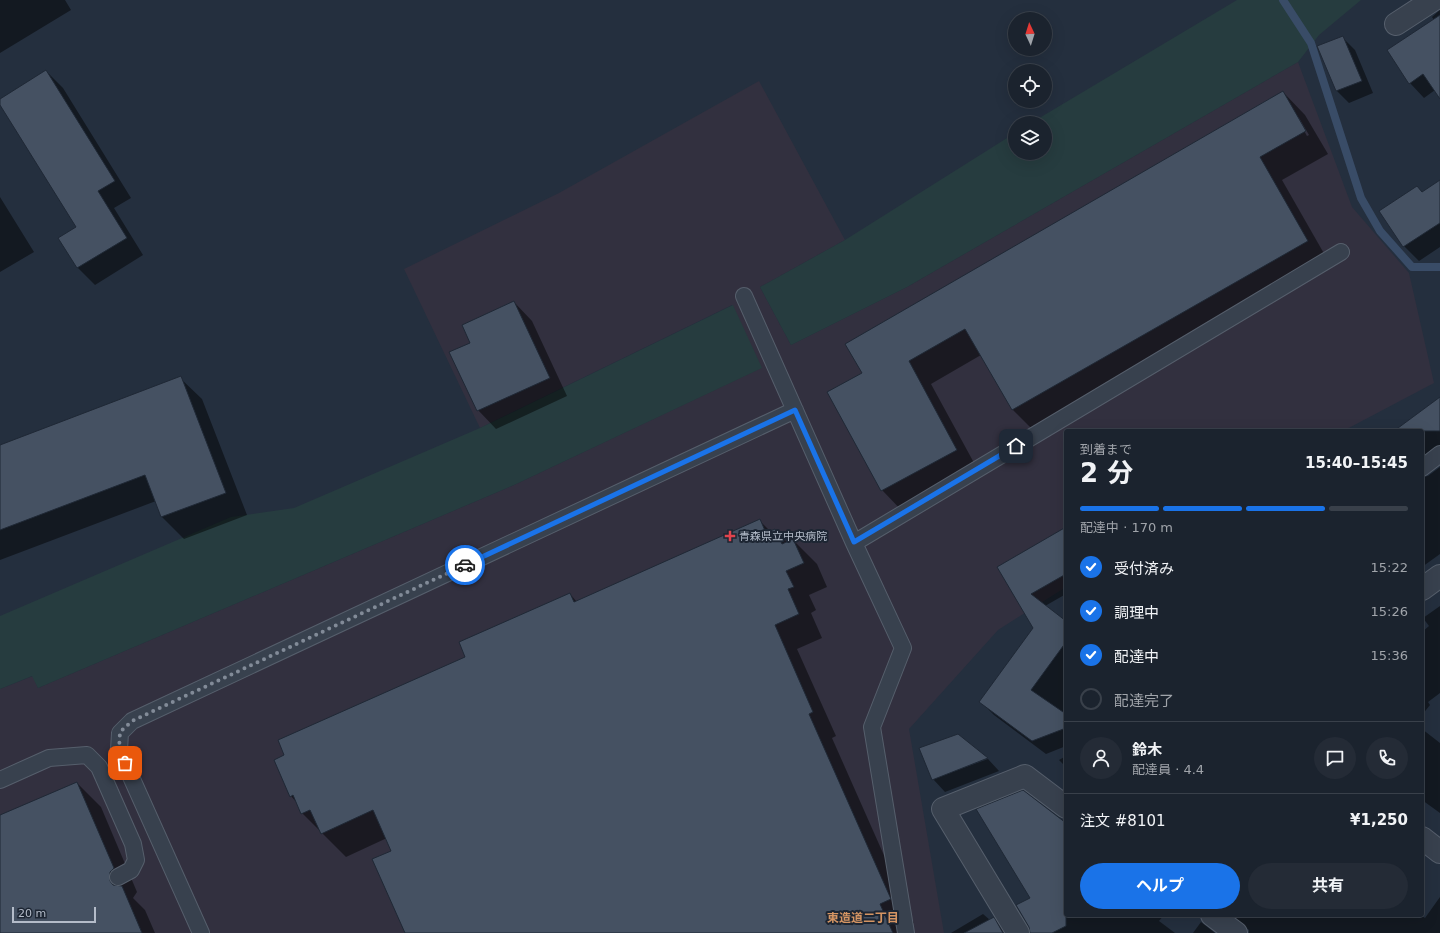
<!DOCTYPE html>
<html lang="ja">
<head>
<meta charset="utf-8">
<style>
  :root { --surface:#1b232e; --page:#242b36; --text:#f1f3f6; --muted:#a0a4aa; --line:#39404a; --accent:#1a73e8 }
  body { margin:0; font-family:"DejaVu Sans","Noto Sans JP",sans-serif; background:var(--page); color:var(--text); height:100vh; display:flex; flex-direction:column; font-size:15px; white-space:nowrap }
  * { box-sizing:border-box; margin:0 }
  p { font-size:13px; color:var(--muted) }
  .icon { flex:none; width:22px; height:22px; fill:none; stroke:currentColor; stroke-width:2; stroke-linecap:round; stroke-linejoin:round }
  .map { position:relative; flex:1; overflow:hidden }
  .panel { position:absolute; left:1064px; top:429px; width:360px; height:488px; display:flex; flex-direction:column; background:var(--surface); border-radius:4px; box-shadow:0 4px 16px #0002,0 0 0 1px var(--line) }
  .panel>* { flex:none }
  .needle { width:26px; rotate:356deg }
  .fabs { position:absolute; left:1008px; top:12px; display:grid; gap:8px }
  .fabs a { display:grid; place-items:center; width:44px; height:44px; border-radius:50%; background:var(--surface); box-shadow:0 4px 16px #0002,0 0 0 1px var(--line); font-size:20px }
  .scale { position:absolute; left:12px; bottom:10px; width:84px; box-sizing:border-box; padding-left:4px; border:2px solid #b4bcc9; border-top:0; font-size:11px; line-height:14px; white-space:nowrap; color:#b4bcc9; -webkit-text-stroke:3px #1d2633; paint-order:stroke }
  .pin { position:absolute; display:grid; place-items:center; width:34px; height:34px; color:#fff; margin:-17px; border-radius:8px; box-shadow:0 2px 6px #0006 }
  .courier { position:absolute; display:grid; place-items:center; width:40px; height:40px; margin:-20px; border:3px solid #1a73e8; border-radius:50%; background:#fff; color:#222; box-shadow:0 1px 5px #0007 }
  .overview em { font-style:normal; font-weight:700 }
  .overview div { display:flex; flex-direction:column-reverse }
  .overview { display:flex; align-items:center; justify-content:space-between; height:68px; padding:0 16px }
  h1 { font-size:26px; font-weight:700; line-height:30px }
  .bar { display:grid; grid-template-columns:repeat(4,1fr); gap:6px 4px; align-content:center; height:48px; padding:0 16px }
  .bar i { height:5px; border-radius:3px; background:var(--line) }
  .bar .current { background:var(--accent) }
  .bar p { grid-column:span 4 }
  .line { display:flex; align-items:center; gap:10px; padding:0 16px; border-top:1px solid var(--line) }
  .line div { flex:1 }
  .round { display:grid; place-items:center; flex:none; width:42px; height:42px; border-radius:21px; background:var(--page) }
  ol { padding:0 16px; list-style:none }
  li { display:flex; align-items:center; gap:12px; height:44px }
  li p { margin-inline-start:auto }
  li .icon { padding:4px; border-radius:50%; background:var(--accent); color:#fff; stroke-width:4 }
  li:last-child { color:var(--muted) }
  li i { width:22px; height:22px; border:2px solid var(--line); border-radius:50% }
  .cta { display:flex; gap:8px; margin-top:auto; padding:8px 16px }
  .cta a { flex:1; height:46px; border-radius:24px; background:var(--accent); color:#fff; font-size:16px; font-weight:700; line-height:46px; text-align:center }
  .cta a+a { background:var(--page); color:var(--text) }
  .map>svg:first-child { display:block }
  .medical { fill:#32303f }
  .green { fill:#263c3f }
  .shadow { fill:#0007; fill-rule:evenodd }
  .lines { fill:none; stroke-linecap:round; stroke-linejoin:round }
  .stream { stroke:#394c67; stroke-width:8 }
  .building { fill:#455162; stroke:#1f2835 }
  .lane-casing { stroke:#565f6c; stroke-width:18 }
  .street-casing { stroke:#565f6c; stroke-width:24 }
  .lane { stroke:#38414e; stroke-width:16 }
  .street { stroke:#38414e; stroke-width:22 }
  .done { stroke:#828b98; stroke-width:4; stroke-dasharray:0 7.2 }
  .route { stroke:#1a73e8; stroke-width:5 }
  .health-dot { fill:#e0444e; stroke:#1d2633; stroke-width:1.5 }
  .labels { text-anchor:middle; stroke-width:4; stroke-linejoin:round; paint-order:stroke }
  .poi-label { font-size:11px; fill:#b4bcc9; stroke:#1d2633; text-anchor:start }
  .neighbourhood-label { font-size:12px; font-weight:bold; fill:#d59563; stroke:#1d2633 }
</style>
</head>
<body>
<div class="map">
<svg width="1440" height="933" viewBox="0 0 1440 933">
  <rect width="100%" height="100%" fill="#242f3e"/>
  <!-- medical -->
  <path class="medical" d="M1298,62L1352,207L1409,273L1434,383L1343,431H1066V587L998,630L909,729L944,933H0V689L33,676L38,688L514,485L761,368L732,305L480,428L404,269L559,193L759,81L845,240L760,287L791,345L907,287Z"/>
  <!-- green -->
  <path class="green" d="M1237,0H1361L1319,35L1298,62L907,287L791,345L760,287L845,240L1015,133V153H1045V123H1031Z
    M733,305L762,368L514,485L38,688L32,676L0,689V616L231,517L294,508L480,428Z"/>
  <!-- shadow -->
  <path class="shadow" d="M0,0H65L71,10L0,53Z
    M1440,10V95L1435,90L1424,98L1410,83L1434,20L1432,17Z
    M1342,37L1355,50L1373,93L1349,103L1337,91L1319,47Z
    M46,71L63,88L131,198L114,208L143,255L95,285L78,268L59,239L77,228L0,103V100Z
    M1283,92L1305,115L1328,154L1282,180L1330,264L1035,432L1013,410L981,355L931,384L979,472L904,513L882,490L863,373ZM1297,118H1299L1309,135L1307,136Z
    M1440,181V247L1419,261L1404,246L1417,187L1423,193Z
    M0,197L34,252L0,272Z
    M514,302L532,321L567,396L496,429L478,410L471,343Z
    M180,378L202,399L247,515L184,539L162,517L156,501L0,560V446Z
    M1440,398V463L1423,477L1428,476L1440,467V554L1422,567V431H1396Z
    M759,520L771,532L775,530L788,543L793,540L817,564L827,587L809,595L816,610L811,613L822,638L797,649L836,736L832,738L914,923L903,928L905,933H406L392,851L387,838L346,857L302,813L297,803L291,796L467,657L570,594L577,602Z
    M1066,528V594L1045,606L1066,622V746L1046,754L994,715L981,702L1034,628L998,567Z
    M1440,606V693L1428,702L1430,705L1422,715V632L1429,626L1423,618Z
    M1422,729L1440,743V813L1422,800Z
    M1066,756V767L1059,760Z
    M988,759L999,771L945,792L933,779Z
    M77,783L101,807L137,892L133,898L145,910L155,933H0V816Z
    M1066,824V915H1164L1159,921L1175,933H1031V898Z
    M1440,897V933H1249V930L1229,915H1421L1425,918Z
    M983,914L990,920L994,918L1008,933H951Z
    M1201,922L1215,933H1193Z"/>
  <g class="lines">
    <!-- stream -->
    <path class="stream" d="M1283,0L1311,43L1361,198L1380,231L1412,267H1440"/>
  </g>
  <!-- building -->
  <path class="building" d="M1440,15V99L1423,74L1409,84L1387,50Z
    M1343,36L1362,81L1336,91L1317,46Z
    M46,70L115,181L98,191L127,238L77,268L58,238L76,227L0,105V99Z
    M1283,91L1306,131L1260,157L1308,241L1012,410L965,329L909,361L957,450L881,491L827,392L862,373L845,344Z
    M1440,180V223L1403,247L1379,211L1417,186L1422,192Z
    M514,301L550,378L477,411L449,352L470,343L462,325Z
    M181,376L226,493L161,517L145,475L0,530V445Z
    M1440,397V431H1394Z
    M760,519L766,533L775,529L782,544L793,539L804,563L786,571L794,587L788,589L799,614L775,625L813,712L809,714L891,899L880,904L893,933H405L372,859L391,851L373,810L321,834L310,810L301,814L293,795L290,797L274,760L284,755L278,740L465,657L459,642L570,593L574,602Z
    M1066,527V574L1031,594L1066,621V642L1031,690L1066,714V728L1032,741L979,702L1033,628L997,567Z
    M958,734L988,758L932,780L919,748Z
    M77,782L114,868L110,872V881L113,885L122,886L142,933H0V815Z
    M1023,790L1066,823V926L1052,933H1030L1029,927L1016,905L1030,898L976,809Z
    M994,917L1003,933H964Z"/>
  <g class="lines">
    <defs>
      <path id="lane" d="M744,296L854,543L903,648L872,727L906,933
        M1422,468L1440,454
        M854,543L1341,252
        M0,780L49,758L87,755L99,767L133,844L136,860L131,870L118,877
        M201,933L119,750L120,733L132,721L795,410"/>
      <path id="street" d="M1396,24L1433,0
        M1422,589L1440,576
        M1422,838L1440,852
        M1212,915L1236,933
        M1018,933L943,809L1025,776L1066,807"/>
    </defs>
    <!-- lane casing -->
    <use href="#lane" class="lane-casing"/>
    <!-- street casing -->
    <use href="#street" class="street-casing"/>
    <!-- lane -->
    <use href="#lane" class="lane"/>
    <!-- street -->
    <use href="#street" class="street"/>
  </g>
  <g class="lines">
    <!-- done -->
    <path class="done" d="M125,763L119,750L120,732L132,721L465,565"/>
    <!-- route -->
    <path class="route" d="M465,565L795,410L854,542L1016,446"/>
  </g>
  <!-- markers -->
  <path class="health-dot" d="M728 530h4v4h4v4h-4v4h-4v-4h-4v-4h4z"/>
  <g class="labels">
    <!-- poi labels -->
    <g class="poi-label">
      <text x="739" y="540">青森県立中央病院</text>
    </g>
    <!-- neighbourhood labels -->
    <g class="neighbourhood-label">
      <text x="863" y="922">東造道二丁目</text>
    </g>
  </g>
</svg>
<div class="fabs">
<a><svg class="needle" viewBox="-14 -14 28 28"><path d="M0-13l5 13h-10z" fill="#e53935"/><path d="M0 13l5-13h-10z" fill="#a0a4aa"/></svg></a>
<a><svg class="icon" aria-label="locate" viewBox="0 0 24 24"><circle cx="12" cy="12" r="6"/><path d="M12 2v4M12 18v4M2 12h4M18 12h4"/></svg></a>
<a><svg class="icon" aria-label="layers" viewBox="0 0 24 24"><path d="M12 4l9 5-9 5-9-5zM3 14l9 5 9-5"/></svg></a>
</div>
<div class="scale">20 m</div>
<div class="pin" style="left:125px;top:763px;background:#ea580c"><svg class="icon" aria-label="bag" viewBox="0 0 24 24"><path d="M5 8h14l-1 12H6zM9 8a3 3 0 0 1 6 0"/></svg></div>
<div class="pin" style="left:1016px;top:446px;background:#1f2937"><svg class="icon" aria-label="home" viewBox="0 0 24 24"><path d="M3 11l9-7 9 7M6 9v11h12V9"/></svg></div>
<div class="courier" style="left:465px;top:565px"><svg class="icon" aria-label="car" viewBox="0 0 24 24"><path d="M5 17H2v-5l4-1 3-4h7l3 4 3 1v5h-3M9 17h6M6 11h13"/><circle cx="7" cy="17" r="2"/><circle cx="17" cy="17" r="2"/></svg></div>
<section class="panel">
<div class="overview"><div><h1>2 分</h1><p>到着まで</p></div><em>15:40–15:45</em></div>
<div class="bar"><i class="current"></i><i class="current"></i><i class="current"></i><i></i><p>配達中 · 170 m</p></div>
<ol>
<li><svg class="icon" aria-label="check" viewBox="0 0 24 24"><path d="M5 12l5 5 9-10"/></svg>受付済み<p>15:22</p></li>
<li><svg class="icon" aria-label="check" viewBox="0 0 24 24"><path d="M5 12l5 5 9-10"/></svg>調理中<p>15:26</p></li>
<li><svg class="icon" aria-label="check" viewBox="0 0 24 24"><path d="M5 12l5 5 9-10"/></svg>配達中<p>15:36</p></li>
<li><i></i>配達完了</li>
</ol>
<div class="line" style="height:72px"><a class="round"><svg class="icon" aria-label="person" viewBox="0 0 24 24"><circle cx="12" cy="8" r="4"/><path d="M4 21q1-7 8-7t8 7"/></svg></a><div><b>鈴木</b><p>配達員 · 4.4</p></div><a class="round"><svg class="icon" aria-label="chat" viewBox="0 0 24 24"><path d="M4 5h16v11H9l-5 4z"/></svg></a><a class="round"><svg class="icon" aria-label="phone" viewBox="0 0 24 24"><path d="M5 4h4l2 5-3 2q2 4 5 5l2-3 5 2v4C11 20 4 13 5 4z"/></svg></a></div>
<div class="line" style="height:52px"><div>注文 #8101</div><b>¥1,250</b></div>
<div class="cta"><a>ヘルプ</a><a>共有</a></div>
</section>
</div>
</body>
</html>
